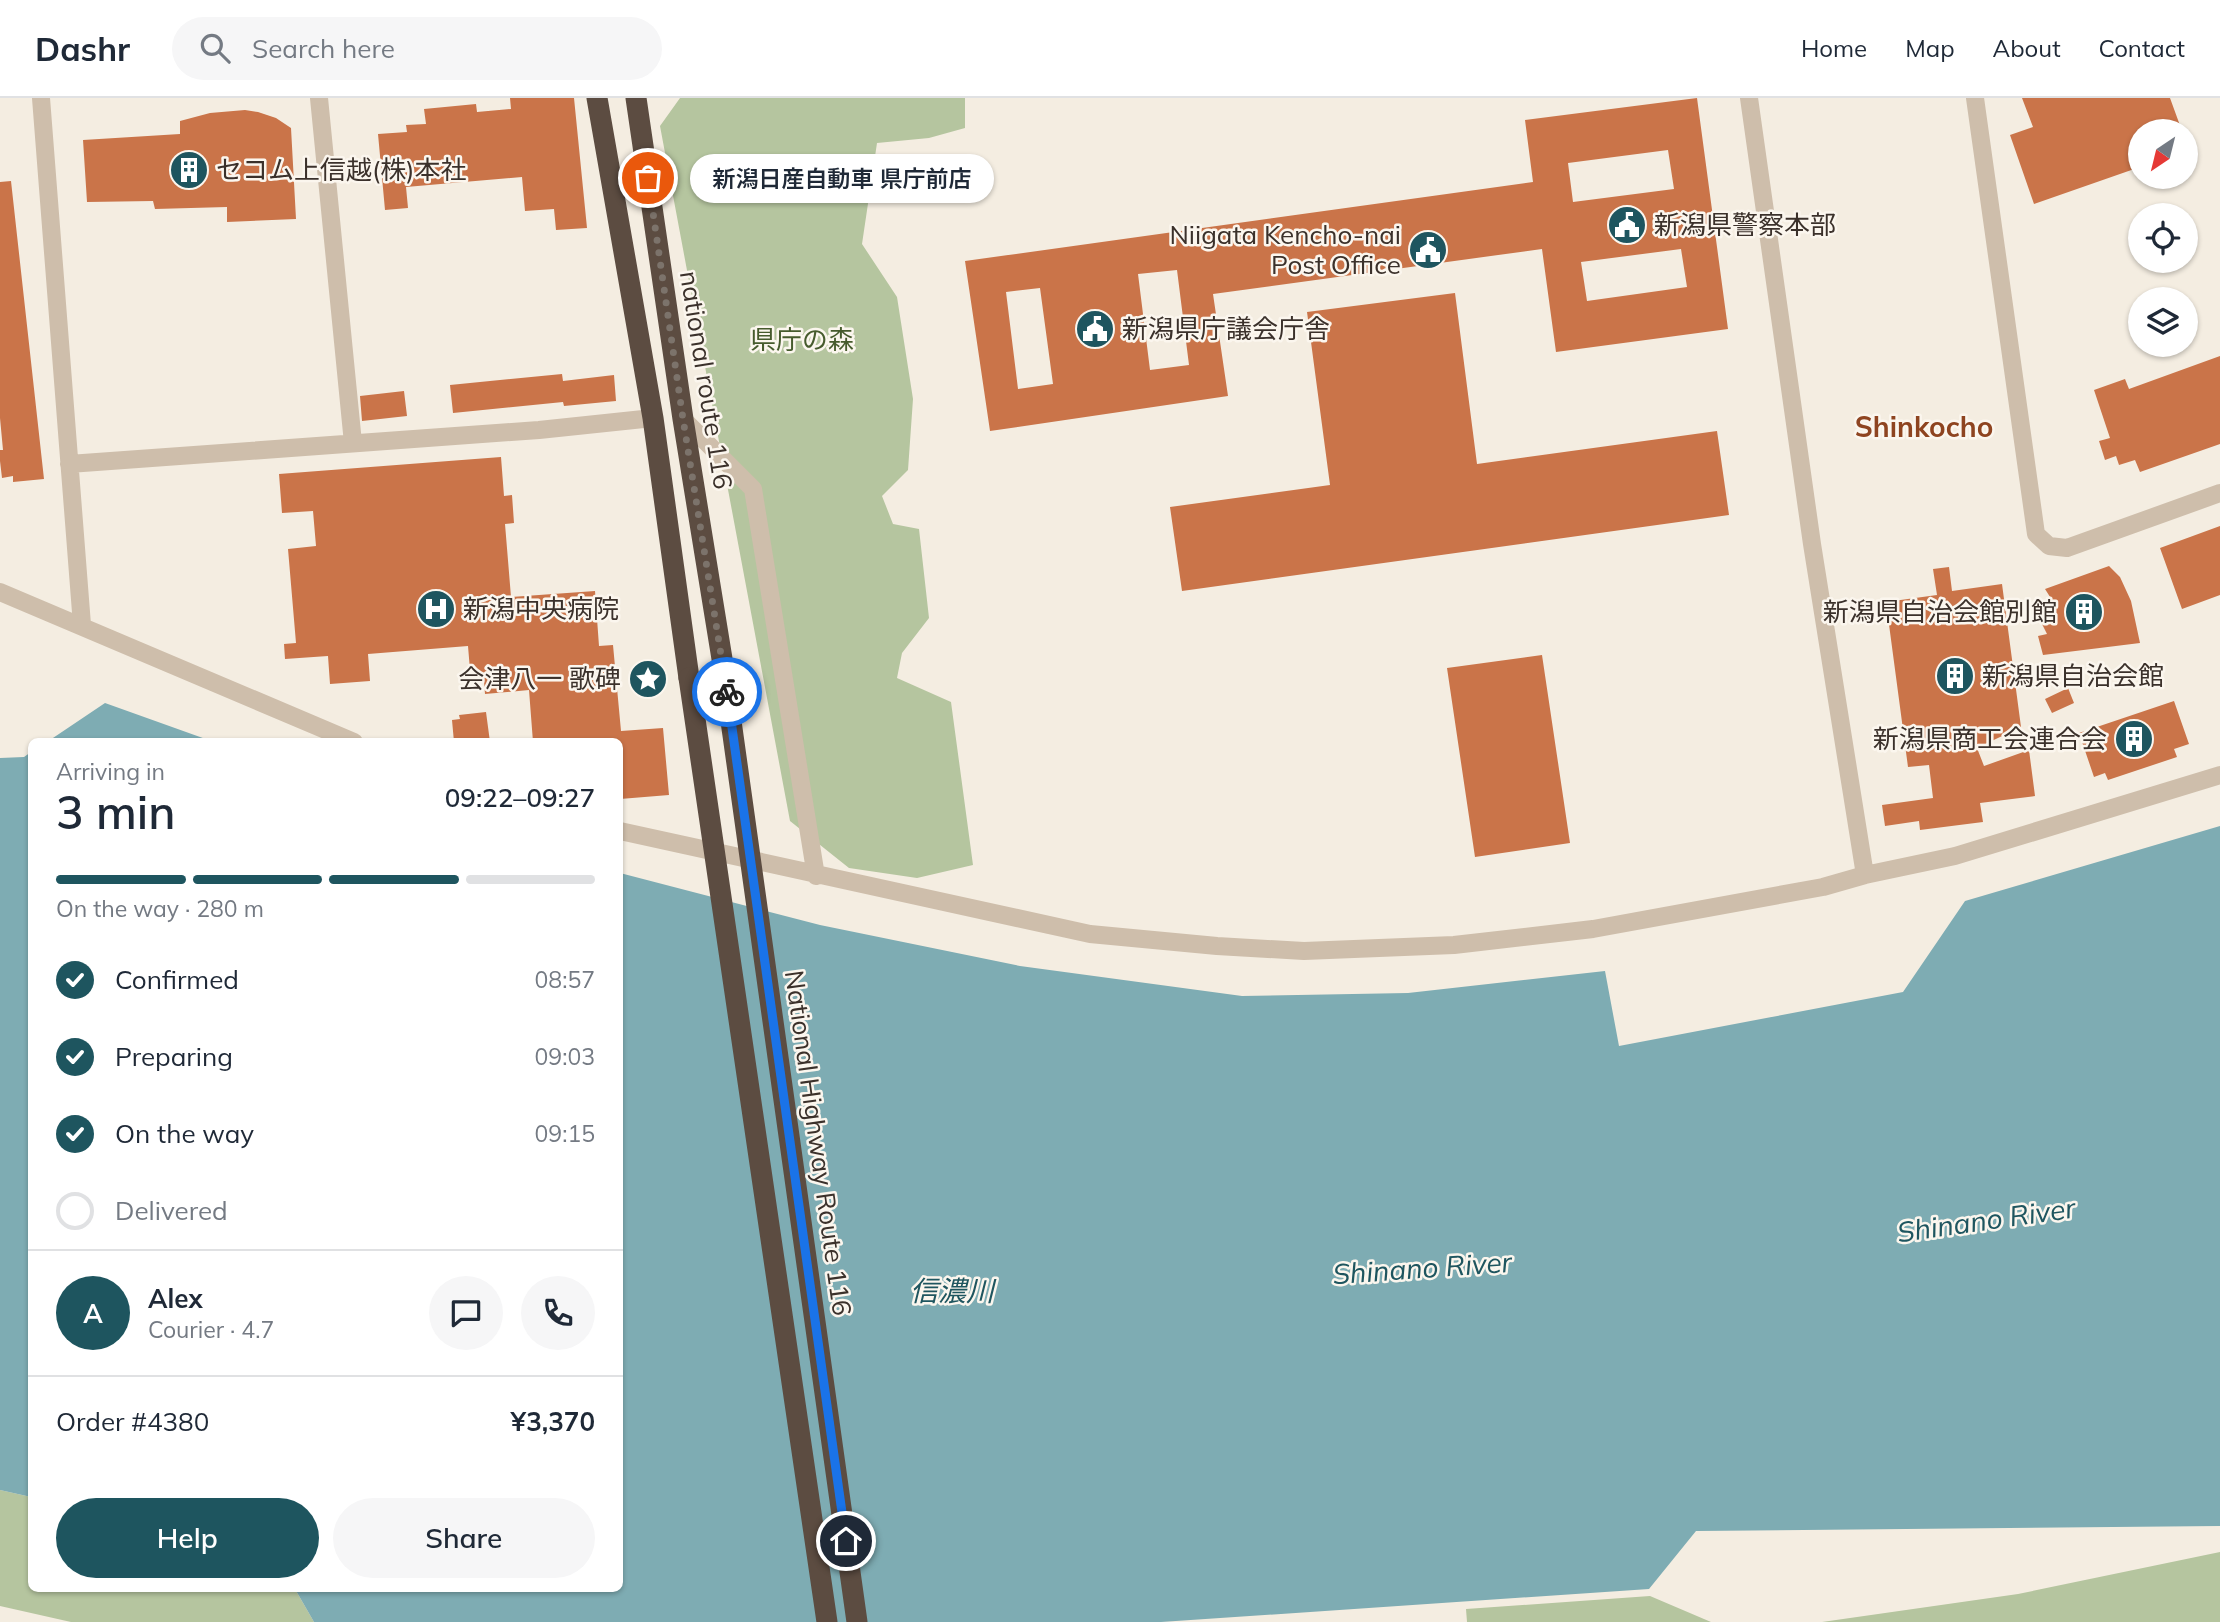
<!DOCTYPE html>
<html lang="en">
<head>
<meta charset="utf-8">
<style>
  :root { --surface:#fff; --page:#f6f6f7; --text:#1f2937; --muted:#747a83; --line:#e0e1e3; --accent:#1e555f }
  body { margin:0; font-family:Mulish,"Noto Sans JP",sans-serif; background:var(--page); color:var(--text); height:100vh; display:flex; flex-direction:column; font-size:26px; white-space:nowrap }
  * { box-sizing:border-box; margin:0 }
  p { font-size:23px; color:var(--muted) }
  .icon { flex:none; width:38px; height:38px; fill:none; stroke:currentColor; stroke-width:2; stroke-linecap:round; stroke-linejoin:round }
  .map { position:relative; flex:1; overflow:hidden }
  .panel { position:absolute; left:28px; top:640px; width:595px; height:854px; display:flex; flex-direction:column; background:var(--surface); border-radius:10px; box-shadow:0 2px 5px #0004 }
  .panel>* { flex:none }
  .needle { width:46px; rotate:215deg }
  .tools { position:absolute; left:2128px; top:21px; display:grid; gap:14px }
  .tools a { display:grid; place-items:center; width:70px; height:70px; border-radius:50%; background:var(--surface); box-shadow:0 2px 5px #0004; font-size:35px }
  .pin { position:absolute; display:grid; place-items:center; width:60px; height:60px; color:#fff; margin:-30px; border:4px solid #fff; border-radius:50%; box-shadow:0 2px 7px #0007 }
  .courier { position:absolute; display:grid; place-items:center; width:70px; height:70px; margin:-35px; border:5px solid #1a73e8; border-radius:50%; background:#fff; color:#222; box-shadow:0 2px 9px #0007 }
  .bubble { position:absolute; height:49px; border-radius:24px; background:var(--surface); box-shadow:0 2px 5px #0004; font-size:23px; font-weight:600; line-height:49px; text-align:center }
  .head em { font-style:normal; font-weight:600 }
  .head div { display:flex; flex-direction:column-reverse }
  .head { display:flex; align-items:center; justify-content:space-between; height:119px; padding:0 28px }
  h1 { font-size:46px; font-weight:600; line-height:52px }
  .bar { display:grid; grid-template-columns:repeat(4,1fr); gap:10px 7px; align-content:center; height:84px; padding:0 28px }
  .bar i { height:9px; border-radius:5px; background:var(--line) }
  .bar .current { background:var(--accent) }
  .bar p { grid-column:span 4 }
  .line { display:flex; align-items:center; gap:18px; padding:0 28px; border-top:2px solid var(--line) }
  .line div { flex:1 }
  .round { display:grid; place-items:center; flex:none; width:74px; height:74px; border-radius:37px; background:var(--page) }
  ol { padding:0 28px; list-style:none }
  li { display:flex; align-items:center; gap:21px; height:77px }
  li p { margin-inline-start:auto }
  li .icon { padding:7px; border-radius:50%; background:var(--accent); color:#fff; stroke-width:4 }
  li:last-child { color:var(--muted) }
  li i { width:38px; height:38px; border:4px solid var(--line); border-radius:50% }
  .cta { display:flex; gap:14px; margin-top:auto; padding:14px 28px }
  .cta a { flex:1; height:80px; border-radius:42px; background:var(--accent); color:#fff; font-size:28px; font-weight:600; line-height:80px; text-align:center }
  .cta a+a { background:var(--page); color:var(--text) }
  header { display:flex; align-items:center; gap:42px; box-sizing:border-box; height:98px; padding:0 35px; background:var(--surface); border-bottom:2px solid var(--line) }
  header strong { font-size:33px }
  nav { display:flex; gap:38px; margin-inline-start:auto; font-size:24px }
  .search { width:490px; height:63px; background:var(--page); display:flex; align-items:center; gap:18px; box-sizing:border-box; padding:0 24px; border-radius:38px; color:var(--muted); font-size:26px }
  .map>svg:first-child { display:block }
  .green { fill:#b5c59f }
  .water { fill:#7eacb3 }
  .building { fill:#ca7449; fill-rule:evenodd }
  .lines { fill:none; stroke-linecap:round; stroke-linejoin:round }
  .minor { stroke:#cebeab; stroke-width:18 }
  .highway { stroke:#5c4c41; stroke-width:21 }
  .highway-bridge { stroke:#5c4c41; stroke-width:21 }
  .done { stroke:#7c736b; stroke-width:7; stroke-dasharray:0 12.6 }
  .route { stroke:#1a73e8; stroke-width:9 }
  .labels { text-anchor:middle; stroke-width:5; stroke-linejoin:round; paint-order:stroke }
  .poi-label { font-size:26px; fill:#3b312b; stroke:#fbf6ee; text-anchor:start }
  .park-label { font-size:26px; fill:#465b2d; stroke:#fbf6ee }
  .street-label { font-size:26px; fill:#3b312b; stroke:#fbf6ee }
  .neighbourhood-label { font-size:28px; font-weight:bold; fill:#8e4420; stroke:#fbf6ee }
  .water-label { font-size:28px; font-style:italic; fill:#1e555f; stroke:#fbf6ee }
</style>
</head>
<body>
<header>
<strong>Dashr</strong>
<div class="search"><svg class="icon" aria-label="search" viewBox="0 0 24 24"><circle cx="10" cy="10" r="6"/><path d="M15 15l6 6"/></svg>Search here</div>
<nav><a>Home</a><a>Map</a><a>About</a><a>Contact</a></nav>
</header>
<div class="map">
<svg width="2220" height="1524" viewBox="0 0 2220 1524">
  <rect width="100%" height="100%" fill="#f4ede1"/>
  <!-- green -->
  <path class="green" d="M680,0H965V30L929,40L877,45L862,146L897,199L913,301L908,372L882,398L893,426L919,431L929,520L902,555L897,580L951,604L973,767L917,780L849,770L790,723L660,28Z
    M0,1392L31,1399L32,1491H295L314,1524H71L0,1508Z
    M2220,1454V1524H1822L2018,1496Z
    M1650,1498L1711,1524H1467L1466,1511Z"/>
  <!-- water -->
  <path class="water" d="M105,605L214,644H47Z
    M31,654V1399L0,1392V660L24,659Z
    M2220,728V1428L1696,1433L1649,1491L1161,1524H314L295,1491H620V775L820,827L1020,868L1242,898L1408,895L1605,873L1619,948L1903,894L1965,803Z"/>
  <!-- building -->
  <path class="building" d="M510,0H574L587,130L556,132L554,111L525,113L522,79L406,89L408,110L385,112L378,36L407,34L406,27L426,26L424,11L476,6L477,14L511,11Z
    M1697,0L1728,231L1556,254L1542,151L1213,196L1228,298L990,333L965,163L1533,84L1525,22ZM1668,52L1674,91L1573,104L1568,65ZM1681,151L1687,189L1587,203L1581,164ZM1177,172L1189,267L1150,272L1138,176ZM1040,190L1053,286L1018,291L1006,194Z
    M2022,0H2170L2182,33H2140V69L2034,106L2010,37L2033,29Z
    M245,12L258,14L276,20L291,30L296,121L227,124V109L155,111L153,103L87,104L83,42L180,36V23L210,15Z
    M11,83L44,381L13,384V378L2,380L0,363V352H3L0,320V84Z
    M1455,195L1477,366L1717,333L1729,417L1182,493L1170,409L1330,387L1307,214Z
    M2220,258V346L2140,374L2135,362L2119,367L2116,358L2105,362L2099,343L2110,340L2094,292L2125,281L2129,291Z
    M562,276L563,283L614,277L616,303L564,308L563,304L453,315L450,287Z
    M404,293L407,318L362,323L360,298Z
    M501,359L504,398L512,397L514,425L505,426L511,499L595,493L599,548L613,547L621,633L663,630L669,697L620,701V644H533L529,592L485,596L484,583L471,584L468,548L368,556L370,583L330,586L328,558L285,561L284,546L296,545L288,451L316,448L313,413L282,415L279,376Z
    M2220,428V497L2182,511L2160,450Z
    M2109,468L2120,479L2131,503L2140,545L2043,557L2038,538L2047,536L2034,510L2052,502L2045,491Z
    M1949,469L1952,493L2002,486L2021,629L1977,650L1984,668L2029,652L2035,698L1980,705L1983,724L1920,732L1919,723L1885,728L1882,707L1933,700L1929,667L1908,669L1886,504L1937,497L1933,471Z
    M1542,557L1570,745L1475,759L1447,570Z
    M2068,590L2074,605L2052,615L2045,601Z
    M2174,603L2189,646L2174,651L2177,659L2108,682L2105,675L2094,679L2079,635Z
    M486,614L490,644H454L452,622L460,621L459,617Z"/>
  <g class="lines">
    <!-- minor -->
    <path class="minor" d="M41,0L82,527
      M319,0L353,345
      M1749,0L1812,446L1865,777
      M1975,0L2036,436L2049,448L2067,450L2220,395
      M683,321L753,391L816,778
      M69,366L539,332L653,320
      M0,494L354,644
      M620,733L1090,836L1217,848L1304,853L1454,847L1593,831L1823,789L1865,777L1955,758L2220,677"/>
    <!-- highway -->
    <path class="highway" d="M597,0L653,320L689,580
      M636,0L683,321L724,573"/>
    <!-- highway-bridge -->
    <path class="highway-bridge" d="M724,573L857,1524
      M689,580L827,1524"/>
  </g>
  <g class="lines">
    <!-- done -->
    <path class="done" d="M648,80L683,321L727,594"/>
    <!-- route -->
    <path class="route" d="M727,594L846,1443"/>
  </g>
  <!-- icons -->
  <defs>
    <symbol id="building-disc" viewBox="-11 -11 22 22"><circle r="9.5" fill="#1e555f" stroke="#fbf6ee"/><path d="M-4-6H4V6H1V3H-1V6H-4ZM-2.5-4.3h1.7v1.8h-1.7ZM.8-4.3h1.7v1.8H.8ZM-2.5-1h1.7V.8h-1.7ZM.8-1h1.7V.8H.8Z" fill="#fff"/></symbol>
    <symbol id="civic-disc" viewBox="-11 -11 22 22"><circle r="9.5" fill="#1e555f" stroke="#fbf6ee"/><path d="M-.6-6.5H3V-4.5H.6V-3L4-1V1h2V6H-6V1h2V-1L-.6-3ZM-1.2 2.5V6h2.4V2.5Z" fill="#fff"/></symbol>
    <symbol id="hospital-disc" viewBox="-11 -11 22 22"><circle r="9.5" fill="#1e555f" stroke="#fbf6ee"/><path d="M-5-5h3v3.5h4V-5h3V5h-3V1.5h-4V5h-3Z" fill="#fff"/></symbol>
    <symbol id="sight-disc" viewBox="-11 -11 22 22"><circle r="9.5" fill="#1e555f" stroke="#fbf6ee"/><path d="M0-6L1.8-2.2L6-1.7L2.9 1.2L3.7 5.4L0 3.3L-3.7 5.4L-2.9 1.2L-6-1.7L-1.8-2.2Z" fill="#fff"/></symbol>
  </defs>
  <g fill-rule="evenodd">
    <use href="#building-disc" x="167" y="50" width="44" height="44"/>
    <use href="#civic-disc" x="1605" y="105" width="44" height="44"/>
    <use href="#civic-disc" x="1406" y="130" width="44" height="44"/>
    <use href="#civic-disc" x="1073" y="209" width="44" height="44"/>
    <use href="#hospital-disc" x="414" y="489" width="44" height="44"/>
    <use href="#building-disc" x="2062" y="492" width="44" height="44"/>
    <use href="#building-disc" x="1933" y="556" width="44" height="44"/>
    <use href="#sight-disc" x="626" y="559" width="44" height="44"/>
    <use href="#building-disc" x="2112" y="619" width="44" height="44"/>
  </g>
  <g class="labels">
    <!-- poi labels -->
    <g class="poi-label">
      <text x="216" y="81">セコム上信越(株)本社</text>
      <text x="1654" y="136">新潟県警察本部</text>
      <text x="1401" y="146" text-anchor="end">Niigata Kencho-nai<tspan x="1401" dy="30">Post Office</tspan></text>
      <text x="1122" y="240">新潟県庁議会庁舎</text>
      <text x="463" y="520">新潟中央病院</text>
      <text x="2057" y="523" text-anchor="end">新潟県自治会館別館</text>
      <text x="1982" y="587">新潟県自治会館</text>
      <text x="621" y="590" text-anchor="end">会津八一 歌碑</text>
      <text x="2107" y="650" text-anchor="end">新潟県商工会連合会</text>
    </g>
    <!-- park labels -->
    <g class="park-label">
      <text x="802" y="251">県庁の森</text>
    </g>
    <!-- street labels -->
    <g class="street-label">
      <text transform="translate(706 282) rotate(81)" y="9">national route 116</text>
      <text transform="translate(818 1045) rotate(82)" y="9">National Highway Route 116</text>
    </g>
    <!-- neighbourhood labels -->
    <g class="neighbourhood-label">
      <text x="1924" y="339">Shinkocho</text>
    </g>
    <!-- water labels -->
    <g class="water-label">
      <text transform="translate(1986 1122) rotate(-8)" y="10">Shinano River</text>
      <text transform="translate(1422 1170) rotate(-4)" y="10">Shinano River</text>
      <text x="952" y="1203">信濃川</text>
    </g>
  </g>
</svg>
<div class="tools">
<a><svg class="needle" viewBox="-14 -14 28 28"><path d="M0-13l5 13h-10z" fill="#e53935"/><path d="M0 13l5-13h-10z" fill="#747a83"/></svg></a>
<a><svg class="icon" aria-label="locate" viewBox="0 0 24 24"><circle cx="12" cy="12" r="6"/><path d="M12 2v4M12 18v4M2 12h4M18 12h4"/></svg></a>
<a><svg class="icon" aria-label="layers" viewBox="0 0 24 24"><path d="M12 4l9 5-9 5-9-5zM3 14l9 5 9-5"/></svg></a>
</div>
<div class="pin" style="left:648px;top:80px;background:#ea580c"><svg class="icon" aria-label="bag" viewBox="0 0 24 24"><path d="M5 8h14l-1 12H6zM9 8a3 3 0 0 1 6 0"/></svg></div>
<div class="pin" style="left:846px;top:1443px;background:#1f2937"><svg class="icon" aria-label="home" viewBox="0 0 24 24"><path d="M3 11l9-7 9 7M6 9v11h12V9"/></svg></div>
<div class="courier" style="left:727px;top:594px"><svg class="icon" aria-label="bike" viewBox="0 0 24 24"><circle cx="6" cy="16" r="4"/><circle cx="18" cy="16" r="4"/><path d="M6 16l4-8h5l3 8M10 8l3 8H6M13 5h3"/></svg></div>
<div class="bubble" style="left:690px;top:56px;width:304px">新潟日産自動車 県庁前店</div>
<section class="panel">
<div class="head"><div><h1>3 min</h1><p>Arriving in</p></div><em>09:22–09:27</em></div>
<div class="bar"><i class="current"></i><i class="current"></i><i class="current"></i><i></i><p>On the way · 280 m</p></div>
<ol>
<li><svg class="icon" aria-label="check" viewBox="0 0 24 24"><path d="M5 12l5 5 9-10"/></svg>Confirmed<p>08:57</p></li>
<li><svg class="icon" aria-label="check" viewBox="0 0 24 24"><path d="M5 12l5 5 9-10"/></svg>Preparing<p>09:03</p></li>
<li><svg class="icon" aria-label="check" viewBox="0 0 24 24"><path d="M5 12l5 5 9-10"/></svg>On the way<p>09:15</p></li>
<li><i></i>Delivered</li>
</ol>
<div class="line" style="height:126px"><b class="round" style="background:var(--accent);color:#fff">A</b><div><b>Alex</b><p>Courier · 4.7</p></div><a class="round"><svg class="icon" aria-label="chat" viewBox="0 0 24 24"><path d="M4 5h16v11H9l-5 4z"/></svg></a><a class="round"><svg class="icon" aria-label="phone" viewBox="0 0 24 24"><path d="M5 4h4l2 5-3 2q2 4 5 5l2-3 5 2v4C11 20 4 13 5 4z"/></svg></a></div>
<div class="line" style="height:91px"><div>Order #4380</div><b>¥3,370</b></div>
<div class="cta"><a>Help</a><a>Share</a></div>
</section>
</div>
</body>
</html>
